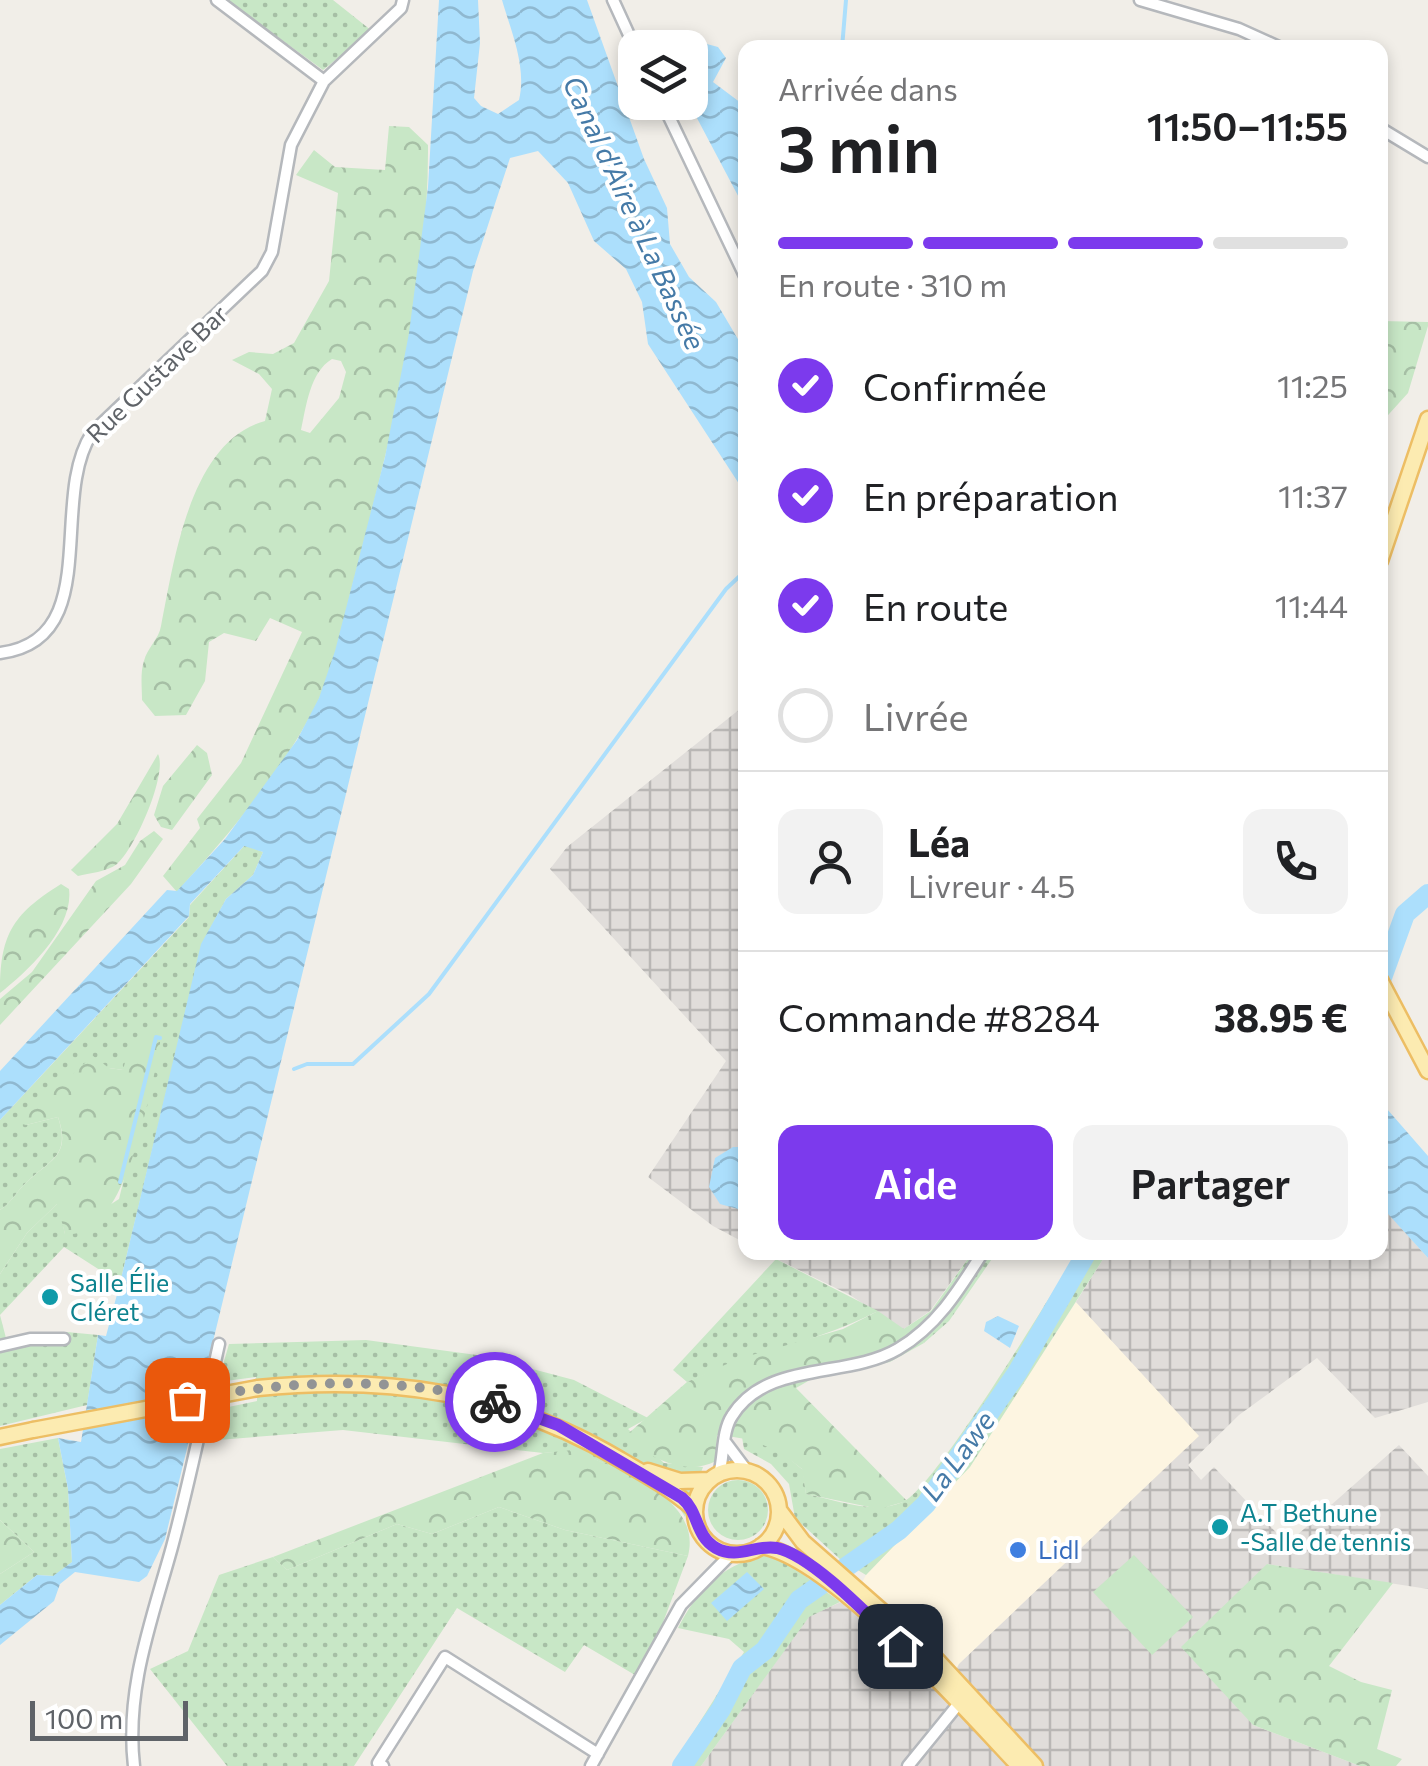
<!DOCTYPE html>
<html lang="fr">
<head>
<meta charset="utf-8">
<style>
  :root { --surface:#fff; --page:#f2f2f2; --text:#202124; --muted:#757577; --line:#e0e0e0; --accent:#7c3aed }
  body { margin:0; font-family:Commissioner,sans-serif; background:var(--page); color:var(--text); height:100vh; display:flex; flex-direction:column; font-size:38px; white-space:nowrap }
  * { box-sizing:border-box; margin:0 }
  p { font-size:32px; color:var(--muted) }
  .icon { flex:none; width:55px; height:55px; fill:none; stroke:currentColor; stroke-width:2; stroke-linecap:round; stroke-linejoin:round }
  .map { position:relative; flex:1; overflow:hidden }
  .sheet { position:absolute; left:738px; top:40px; width:650px; height:1220px; display:flex; flex-direction:column; background:var(--surface); border-radius:20px; box-shadow:0 5px 15px #0003 }
  .sheet>* { flex:none }
  .buttons { position:absolute; left:618px; top:30px; display:grid; gap:20px }
  .buttons a { display:grid; place-items:center; width:90px; height:90px; border-radius:20px; background:var(--surface); box-shadow:0 5px 15px #0003; font-size:50px }
  .scale { position:absolute; left:30px; bottom:25px; width:158px; box-sizing:border-box; padding-left:10px; border:5px solid #5f6368; border-top:0; font-size:28px; line-height:35px; white-space:nowrap; color:#5f6368; -webkit-text-stroke:8px #fff; paint-order:stroke }
  .pin { position:absolute; display:grid; place-items:center; width:85px; height:85px; color:#fff; margin:-42px; border-radius:20px; box-shadow:0 5px 15px #0006 }
  .courier { position:absolute; display:grid; place-items:center; width:100px; height:100px; margin:-50px; border:8px solid #7c3aed; border-radius:50%; background:#fff; color:#222; box-shadow:0 2px 12px #0007 }
  .head em { font-style:normal; font-weight:600 }
  .head div { display:flex; flex-direction:column-reverse }
  .head { display:flex; align-items:center; justify-content:space-between; height:170px; padding:0 40px }
  h1 { font-size:65px; font-weight:600; line-height:75px }
  .bar { display:grid; grid-template-columns:repeat(4,1fr); gap:15px 10px; align-content:center; height:120px; padding:0 40px }
  .bar i { height:12px; border-radius:8px; background:var(--line) }
  .bar .active { background:var(--accent) }
  .bar p { grid-column:span 4 }
  .line { display:flex; align-items:center; gap:25px; padding:0 40px; border-top:2px solid var(--line) }
  .line div { flex:1 }
  .round { display:grid; place-items:center; flex:none; width:105px; height:105px; border-radius:20px; background:var(--page) }
  ol { padding:0 40px; list-style:none }
  li { display:flex; align-items:center; gap:30px; height:110px }
  li p { margin-inline-start:auto }
  li .icon { padding:10px; border-radius:50%; background:var(--accent); color:#fff; stroke-width:4 }
  li:last-child { color:var(--muted) }
  li i { width:55px; height:55px; border:5px solid var(--line); border-radius:50% }
  .button { display:flex; gap:20px; margin-top:auto; padding:20px 40px }
  .button a { flex:1; height:115px; border-radius:20px; background:var(--accent); color:#fff; font-size:40px; font-weight:600; line-height:115px; text-align:center }
  .button a+a { background:var(--page); color:var(--text) }
  .map>svg:first-child { display:block }
  .commercial { fill:#fdf5e1 }
  .industrial { fill:url(#industrial-grid) }
  .grass { fill:url(#grass-dots) }
  .forest { fill:url(#forest-crowns); fill-rule:evenodd }
  .green { fill:#c8e7c6 }
  .water { fill:url(#water-waves) }
  .lines { fill:none; stroke-linecap:round; stroke-linejoin:round }
  .stream { stroke:#acdffc; stroke-width:4 }
  .river { stroke:#acdffc; stroke-width:20 }
  .minor-casing { stroke:#b5b8bc; stroke-width:15 }
  .major-casing { stroke:#edbe64; stroke-width:19 }
  .minor { stroke:#fff; stroke-width:10 }
  .major { stroke:#fcebb1; stroke-width:14 }
  .major-bridge-casing { stroke:#edbe64; stroke-width:19; stroke-linecap:butt }
  .major-bridge { stroke:#fcebb1; stroke-width:14 }
  .done { stroke:#929495; stroke-width:10; stroke-dasharray:0 18 }
  .route { stroke:#7c3aed; stroke-width:12 }
  .culture-dot { fill:#0f9aa8; stroke:#fff; stroke-width:4 }
  .shop-dot { fill:#3f7fe0; stroke:#fff; stroke-width:4 }
  .labels { text-anchor:middle; stroke-width:8; stroke-linejoin:round; paint-order:stroke }
  .street-label { font-size:25px; fill:#5f6368; stroke:#fff }
  .culture-label { font-size:25px; fill:#0d838f; stroke:#fff; text-anchor:start }
  .shop-label { font-size:25px; fill:#366cbe; stroke:#fff; text-anchor:start }
  .water-label { font-size:28px; font-style:italic; fill:#457aa7; stroke:#fff }
</style>
</head>
<body>
<div class="map">
<svg width="1428" height="1766" viewBox="0 0 1428 1766">
  <defs>
    <pattern id="industrial-grid" width="8" height="8" patternUnits="userSpaceOnUse" patternTransform="scale(2.5)"><rect width="8" height="8" fill="#e0ddda"/><path d="M0 4h8M4 0v8" fill="none" stroke="#b9b7b5"/></pattern>
    <pattern id="grass-dots" width="8" height="8" patternUnits="userSpaceOnUse" patternTransform="scale(2.5)"><rect width="8" height="8" fill="#c8e7c6"/><path d="M2 2h.1M6 6h.1" fill="none" stroke="#a6bfa5" stroke-width="1.8" stroke-linecap="round"/></pattern>
    <pattern id="forest-crowns" width="20" height="18" patternUnits="userSpaceOnUse" patternTransform="scale(2.5)"><rect width="20" height="18" fill="#c8e7c6"/><path d="M2 6a3 3 0 1 1 6 0M12 15a3 3 0 1 1 6 0" fill="none" stroke="#a6bfa5"/></pattern>
    <pattern id="water-waves" width="16" height="10" patternUnits="userSpaceOnUse" patternTransform="scale(2.5)"><rect width="16" height="10" fill="#acdffc"/><path d="M0 5q4-4 8 0t8 0" fill="none" stroke="#8fb8d0"/></pattern>
  </defs>
  <rect width="100%" height="100%" fill="#f1eee8"/>
  <!-- commercial -->
  <path class="commercial" d="M1076,1302L1200,1436L959,1664L949,1684L855,1596L866,1575L970,1467Z"/>
  <!-- industrial -->
  <path class="industrial" d="M745,705V1243L713,1226L648,1177L726,1061L550,869L567,847Z
    M1380,1204L1428,1258V1402L1375,1418L1317,1358L1239,1415L1188,1465L1201,1480L1214,1467L1287,1544L1399,1445L1428,1476V1589L1267,1564L1253,1725L1360,1766H701L809,1616L855,1596L949,1683L959,1664L1199,1436L1076,1302L1107,1253L1380,1252Z
    M764,1253H972L930,1311L902,1330L850,1295Z"/>
  <!-- grass -->
  <path class="grass" d="M227,0H333L372,31L323,70Z
    M245,845L263,852L253,875L226,899L202,944L120,1283L64,1247L0,1315L6,1338L67,1332L98,1335L87,1405L0,1426V1274L27,1233L58,1203L65,1234L119,1199L160,1033L123,1070L109,1068L26,1125L58,1117C70,1155 53,1158 28,1181C17,1190 12,1203 0,1210V1120L189,917L190,905Z
    M972,1253H996L949,1321L924,1343L902,1330L931,1311Z
    M1077,1253H1107L970,1467L866,1575L841,1560L795,1518L789,1484L771,1464L744,1449L742,1437L774,1446L803,1470L806,1494C836,1500 874,1515 903,1502C936,1487 1051,1294 1077,1253Z
    M776,1259L878,1311C818,1342 750,1354 687,1382L673,1370Z
    M366,1340L484,1356L574,1380L648,1418L628,1429L664,1463L703,1467L685,1517L680,1509C635,1481 596,1447 543,1453L343,1430L205,1441L214,1410L257,1401L256,1377L218,1382L229,1344Z
    M58,1438L68,1489L72,1562L54,1576L37,1575L0,1605V1574L34,1552L0,1520V1449Z
    M708 1510a30 30 0 1 1 60 0a30 30 0 1 1-60 0Z
    M499,1507L565,1530L688,1556L662,1625L635,1675L584,1645L565,1672L457,1608L354,1766H227L150,1669L188,1651L219,1575L273,1557L287,1570L397,1524L432,1534Z
    M762,1556L780,1557L840,1602L809,1617L701,1766H672L744,1652L729,1639L678,1628C697,1591 720,1566 762,1556Z"/>
  <!-- forest -->
  <path class="forest" d="M389,126L409,127L428,145C429,288 392,434 356,572C344,614 337,663 317,703C282,773 229,834 177,892L163,876L200,828L197,819L241,763L302,632L270,618L256,641L224,633L209,642L205,681L186,715L155,716L142,700C142,688 140,672 144,661C147,648 159,639 161,626C174,561 190,441 265,421L272,389L259,374L232,360L249,352L273,354L294,343L329,281L338,193L296,175L314,150L335,167L385,170ZM332,359L341,361L346,372L339,398L310,433L301,430C306,407 310,372 332,359Z
    M1380,321L1428,322V326L1408,393L1380,424Z
    M197,745L207,753L212,775L172,830L161,827L154,815L163,786Z
    M158,754C168,774 135,849 117,864C107,872 89,873 78,876L71,870L117,824Z
    M154,831L163,839L131,884L0,1025V999L32,972L96,881L125,865L140,841Z
    M61,884L69,889C74,928 28,971 0,993C0,936 11,915 61,884Z
    M144,1030L160,1033V1050C148,1094 127,1241 65,1234L57,1204L27,1233L0,1274V1210C12,1203 17,1190 28,1181C52,1159 71,1155 58,1117L26,1125L22,1124L23,1117L93,1056L109,1068L123,1070L130,1043Z
    M878,1311L924,1343L890,1362L810,1380L796,1388L907,1501L879,1509L806,1494L802,1469C775,1447 753,1438 717,1435L716,1461C683,1478 650,1455 622,1439L687,1382L738,1359L843,1329Z
    M573,1450C616,1469 703,1497 688,1556L565,1530L499,1507L432,1534L397,1524L287,1570L273,1557L543,1453Z
    M0,1520L34,1552L0,1574Z
    M1267,1564L1393,1583L1329,1666L1361,1682L1392,1690L1377,1749L1402,1759L1396,1766H1360L1253,1725L1181,1647Z"/>
  <!-- green -->
  <path class="green" d="M1134,1555L1193,1617L1152,1655L1093,1592Z"/>
  <!-- water -->
  <path class="water" d="M439,0H478L480,43L474,98L481,106L498,114L519,100C527,67 511,31 502,0H587L644,159L667,208L670,244L689,277L716,302L745,351V493L648,344L642,302L626,269L594,241L568,183L538,151L510,158L473,271L165,1539L147,1576L139,1582L75,1572L60,1584L54,1601L0,1645V1605L37,1575L53,1576L72,1562L68,1489L58,1438L81,1442L98,1335L106,1336L120,1283L201,944L226,899L253,875L263,852L244,846L190,904L189,916L0,1120V1071L167,890L177,891L225,839L297,740L319,698L335,651L385,457L409,333L428,187Z
    M692,40L718,47L726,58L713,82L745,106V209L689,103L690,48L677,47Z
    M1380,1101L1428,1156V1258L1380,1205Z
    M733,1147H745V1211L720,1204L709,1187L715,1158Z
    M998,1316L1019,1326L1010,1348L984,1331L986,1322Z
    M747,1572L764,1589L727,1621L711,1603Z"/>
  <g class="lines">
    <!-- stream -->
    <path class="stream" d="M842,48L846,0
      M294,1069L307,1064H353L429,994L726,589L745,571
      M120,1182L156,1037L160,1038"/>
    <!-- river -->
    <path class="river" d="M1380,983L1405,914L1428,894
      M682,1766L721,1709L742,1668L765,1650L799,1600L899,1530L926,1504L1017,1373L1087,1252"/>
    <defs>
      <path id="minor" d="M217,0L324,81L401,8L403,0
        M613,0L635,48
        M1140,0L1239,29L1281,48
        M662,102L745,276
        M1380,128L1428,157
        M0,653C105,640 48,500 92,433L262,271L272,252L291,145L324,81
        M0,1346L30,1339H64
        M726,1443L747,1471
        M719,1475C724,1456 722,1431 732,1416C767,1360 847,1379 898,1349C937,1326 959,1290 983,1252
        M134,1766C125,1689 152,1620 172,1547C190,1480 204,1412 219,1344
        M383,1766L378,1763L445,1657L598,1754
        M591,1766L681,1605L732,1553
        M908,1766L960,1702"/>
      <path id="major" d="M1380,561L1428,419
        M1380,980L1428,1071
        M258,1388C387,1375 506,1392 619,1459C645,1474 673,1490 695,1510
        M0,1437L33,1430
        M695 1512a42 42 0 1 1 84 0a42 42 0 1 1-84 0Z
        M648,1471L680,1481L710,1480
        M779,1510L803,1542L934,1657L1035,1766
        M761,1546C832,1558 966,1710 1019,1766"/>
    </defs>
    <!-- minor casing -->
    <use href="#minor" class="minor-casing"/>
    <!-- major casing -->
    <use href="#major" class="major-casing"/>
    <!-- minor -->
    <use href="#minor" class="minor"/>
    <!-- major -->
    <use href="#major" class="major"/>
    <defs>
      <path id="major-bridge" d="M33,1430L258,1388"/>
    </defs>
    <!-- major-bridge casing -->
    <use href="#major-bridge" class="major-bridge-casing"/>
    <!-- major-bridge -->
    <use href="#major-bridge" class="major-bridge"/>
  </g>
  <g class="lines">
    <!-- done -->
    <path class="done" d="M187,1400C289,1380 394,1375 495,1402"/>
    <!-- route -->
    <path class="route" d="M495,1402L558,1425L682,1498C699,1512 695,1536 716,1548C738,1560 755,1544 777,1548C813,1556 872,1619 900,1646"/>
  </g>
  <!-- markers -->
  <g class="culture-dot">
    <circle cx="50" cy="1297" r="10"/>
    <circle cx="1220" cy="1527" r="10"/>
  </g>
  <circle class="shop-dot" cx="1018" cy="1550" r="10"/>
  <g class="labels">
    <!-- street labels -->
    <g class="street-label">
      <text transform="translate(157 374) rotate(-44)" y="9">Rue Gustave Bar</text>
    </g>
    <!-- culture labels -->
    <g class="culture-label">
      <text x="70" y="1292">Salle Élie<tspan x="70" dy="29">Cléret</tspan></text>
      <text x="1240" y="1522">A.T Bethune<tspan x="1240" dy="29">-Salle de tennis</tspan></text>
    </g>
    <!-- shop labels -->
    <g class="shop-label">
      <text x="1038" y="1559">Lidl</text>
    </g>
    <!-- water labels -->
    <g class="water-label">
      <text transform="translate(634 213) rotate(65)" y="10">Canal d'Aire à La Bassée</text>
      <text transform="translate(958 1456) rotate(-54)" y="10">La Lawe</text>
    </g>
  </g>
</svg>
<div class="buttons">
<a><svg class="icon" aria-label="layers" viewBox="0 0 24 24"><path d="M12 4l9 5-9 5-9-5zM3 14l9 5 9-5"/></svg></a>
</div>
<div class="scale">100 m</div>
<div class="pin" style="left:187px;top:1400px;background:#ea580c"><svg class="icon" aria-label="bag" viewBox="0 0 24 24"><path d="M5 8h14l-1 12H6zM9 8a3 3 0 0 1 6 0"/></svg></div>
<div class="pin" style="left:900px;top:1646px;background:#1f2937"><svg class="icon" aria-label="home" viewBox="0 0 24 24"><path d="M3 11l9-7 9 7M6 9v11h12V9"/></svg></div>
<div class="courier" style="left:495px;top:1402px"><svg class="icon" aria-label="bike" viewBox="0 0 24 24"><circle cx="6" cy="16" r="4"/><circle cx="18" cy="16" r="4"/><path d="M6 16l4-8h5l3 8M10 8l3 8H6M13 5h3"/></svg></div>
<section class="sheet">
<div class="head"><div><h1>3 min</h1><p>Arrivée dans</p></div><em>11:50–11:55</em></div>
<div class="bar"><i class="active"></i><i class="active"></i><i class="active"></i><i></i><p>En route · 310 m</p></div>
<ol>
<li><svg class="icon" aria-label="check" viewBox="0 0 24 24"><path d="M5 12l5 5 9-10"/></svg>Confirmée<p>11:25</p></li>
<li><svg class="icon" aria-label="check" viewBox="0 0 24 24"><path d="M5 12l5 5 9-10"/></svg>En préparation<p>11:37</p></li>
<li><svg class="icon" aria-label="check" viewBox="0 0 24 24"><path d="M5 12l5 5 9-10"/></svg>En route<p>11:44</p></li>
<li><i></i>Livrée</li>
</ol>
<div class="line" style="height:180px"><a class="round"><svg class="icon" aria-label="person" viewBox="0 0 24 24"><circle cx="12" cy="8" r="4"/><path d="M4 21q1-7 8-7t8 7"/></svg></a><div><b>Léa</b><p>Livreur · 4.5</p></div><a class="round"><svg class="icon" aria-label="phone" viewBox="0 0 24 24"><path d="M5 4h4l2 5-3 2q2 4 5 5l2-3 5 2v4C11 20 4 13 5 4z"/></svg></a></div>
<div class="line" style="height:130px"><div>Commande #8284</div><b>38.95 €</b></div>
<div class="button"><a>Aide</a><a>Partager</a></div>
</section>
</div>
</body>
</html>
